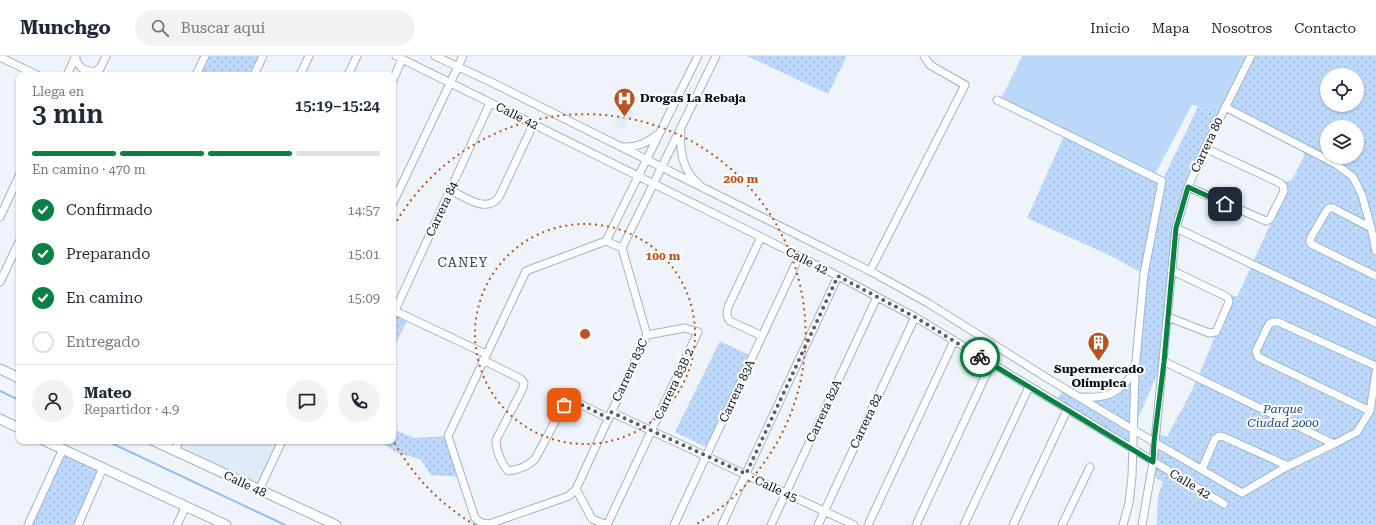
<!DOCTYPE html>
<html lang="es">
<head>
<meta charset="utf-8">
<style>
  :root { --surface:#fff; --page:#f2f2f3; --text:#1f2937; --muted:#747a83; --line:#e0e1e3; --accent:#0b8043 }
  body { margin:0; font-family:"Roboto Serif",serif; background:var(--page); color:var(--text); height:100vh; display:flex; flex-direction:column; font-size:15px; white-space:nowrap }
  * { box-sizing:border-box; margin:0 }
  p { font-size:13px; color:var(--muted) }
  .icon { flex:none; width:22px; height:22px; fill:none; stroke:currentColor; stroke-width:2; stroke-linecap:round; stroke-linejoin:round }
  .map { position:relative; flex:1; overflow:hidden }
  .panel { position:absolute; left:16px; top:16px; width:380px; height:372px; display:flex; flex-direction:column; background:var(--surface); border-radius:8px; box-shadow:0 1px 3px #0004 }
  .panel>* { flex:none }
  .fabs { position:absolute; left:1320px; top:12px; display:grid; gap:8px }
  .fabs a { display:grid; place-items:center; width:44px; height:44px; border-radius:50%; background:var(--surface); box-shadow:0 1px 3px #0004; font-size:20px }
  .pin { position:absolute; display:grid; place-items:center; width:34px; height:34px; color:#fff; margin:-17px; border-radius:8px; box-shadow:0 2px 6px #0006 }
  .courier { position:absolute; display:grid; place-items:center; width:40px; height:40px; margin:-20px; border:3px solid #0b8043; border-radius:50%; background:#fff; color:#222; box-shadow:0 1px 5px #0007 }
  .overview em { font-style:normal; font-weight:600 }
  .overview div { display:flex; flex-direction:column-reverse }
  .overview { display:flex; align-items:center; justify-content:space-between; height:68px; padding:0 16px }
  h1 { font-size:26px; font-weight:600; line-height:30px }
  .bar { display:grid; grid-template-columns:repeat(4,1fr); gap:6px 4px; align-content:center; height:48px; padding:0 16px }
  .bar i { height:5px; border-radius:3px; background:var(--line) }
  .bar .on { background:var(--accent) }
  .bar p { grid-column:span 4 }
  .line { display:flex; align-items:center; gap:10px; padding:0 16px; border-top:1px solid var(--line) }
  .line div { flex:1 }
  .round { display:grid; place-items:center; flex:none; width:42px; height:42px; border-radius:21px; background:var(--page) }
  ol { padding:0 16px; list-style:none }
  li { display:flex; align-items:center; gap:12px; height:44px }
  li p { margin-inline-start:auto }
  li .icon { padding:4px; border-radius:50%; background:var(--accent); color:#fff; stroke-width:4 }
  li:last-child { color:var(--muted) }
  li i { width:22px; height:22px; border:2px solid var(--line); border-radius:50% }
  header { display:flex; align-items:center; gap:24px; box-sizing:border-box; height:56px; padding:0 20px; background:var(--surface); border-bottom:1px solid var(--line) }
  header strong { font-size:19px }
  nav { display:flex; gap:22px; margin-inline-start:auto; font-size:14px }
  .search { width:280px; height:36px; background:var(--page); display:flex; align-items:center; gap:10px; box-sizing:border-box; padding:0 14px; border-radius:22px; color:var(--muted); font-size:15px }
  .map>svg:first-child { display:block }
  .built { fill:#dfebf9 }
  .green { fill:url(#green-dots); fill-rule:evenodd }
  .pitch { fill:#bcd8fa }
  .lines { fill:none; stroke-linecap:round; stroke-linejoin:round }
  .stream { stroke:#97beee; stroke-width:2 }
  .minor-casing { stroke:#9eb4cf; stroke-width:9 }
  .major-casing { stroke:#9eb4cf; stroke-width:11 }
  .minor { stroke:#fff; stroke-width:7 }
  .major { stroke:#fff; stroke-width:9 }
  .done { stroke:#596068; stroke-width:4; stroke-dasharray:0 7.2 }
  .route { stroke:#0b8043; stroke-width:5 }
  .ring { fill:none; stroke:#b95422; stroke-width:2; stroke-dasharray:2 4 }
  .labels { text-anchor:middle; stroke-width:4; stroke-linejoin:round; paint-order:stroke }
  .poi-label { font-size:12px; font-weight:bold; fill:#081019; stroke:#fff; text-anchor:start }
  .street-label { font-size:12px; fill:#081019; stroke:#fff }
  .park-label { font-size:12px; font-style:italic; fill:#144882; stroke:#fff }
  .neighbourhood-label { font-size:13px; letter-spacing:1px; fill:#2a3c53; stroke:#fff }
  .centre { fill:#b95422; stroke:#fff; stroke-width:2 }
  .ring-label { font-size:12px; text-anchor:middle; font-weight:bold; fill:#b95422; stroke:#fff; stroke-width:4; stroke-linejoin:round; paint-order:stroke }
</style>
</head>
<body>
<header>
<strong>Munchgo</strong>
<div class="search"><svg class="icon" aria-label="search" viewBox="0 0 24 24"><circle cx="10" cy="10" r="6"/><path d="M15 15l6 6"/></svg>Buscar aquí</div>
<nav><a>Inicio</a><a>Mapa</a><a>Nosotros</a><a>Contacto</a></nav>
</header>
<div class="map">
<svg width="1376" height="469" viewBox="0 0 1376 469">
  <defs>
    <pattern id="green-dots" width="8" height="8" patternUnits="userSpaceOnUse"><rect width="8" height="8" fill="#bcd8fa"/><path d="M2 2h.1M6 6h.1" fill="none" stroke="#a0b8d6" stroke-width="1.8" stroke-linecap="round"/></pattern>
  </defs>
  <rect width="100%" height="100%" fill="#eff4fa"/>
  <!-- built -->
  <path class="built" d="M622,52L633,56V61L626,65V72L622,73L614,69L620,58H619Z
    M179,385H282L259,434L175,395Z"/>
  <!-- green -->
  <path class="green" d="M205,0H263L254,19H196Z
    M747,0H847L828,38Z
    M1215,0H1376V469H1157L1158,440L1163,426L1151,419L1155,376L1167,381C1177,361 1189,342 1198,321C1210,294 1219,266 1233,239L1237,241L1270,169V163L1283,130L1285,126L1292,124L1304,100L1303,90L1225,51L1205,92L1176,172L1163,305L1133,374V394L1055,347L1064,332L1079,341L1112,338L1135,315L1144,218L1109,199L1027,162L1065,78L1162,125L1195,57ZM1327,19H1357V49H1327ZM1327,71H1357V101H1327Z
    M393,259L409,261L393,293Z
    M720,285L753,301L710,393L675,376Z
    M393,373L414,382L448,380L461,421L431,419L420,403L397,397L379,385H393Z
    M63,393L103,412L78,469H28Z"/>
  <!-- pitch -->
  <path class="pitch" d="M1022,0H1248L1220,53L1192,49L1155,118L1001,43Z"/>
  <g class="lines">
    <!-- stream -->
    <path class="stream" d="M0,335L19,344
      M107,385L285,469"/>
    <defs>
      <path id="minor" d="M396,0L761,181L838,220L915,261L1224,448
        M435,0L491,26L870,215L928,247L1047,322L1154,386L1242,437L1288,410L1334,388L1357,376L1370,355L1376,316
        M0,1L37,19
        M75,1C79,12 84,16 96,15L101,11
        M99,15L106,0
        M67,19L76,0
        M196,19L205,0
        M254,19L263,0
        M300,19L309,0
        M348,19L357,0
        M393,24L402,3
        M997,44L1162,125L1144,218L1135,315L1132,420L1129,447L1123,469
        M1225,51L1336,108L1353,121L1362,139L1371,172L1376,195
        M681,76C679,94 683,116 699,128
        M623,91C636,92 646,88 657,79
        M1188,131L1266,165L1270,163L1284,135L1283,130L1280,127L1205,92
        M450,134C465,141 487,158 499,141L533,69
        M393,147L463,0
        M0,161L19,120
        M1176,172L1376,267
        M1371,172L1333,152H1329L1327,154L1310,183V187L1313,189L1376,220
        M761,181L728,251C727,257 726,260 730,265L762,280
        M606,185L622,192L647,279L576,433L569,440L489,468L481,467L475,462L448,380L526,215L606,185L698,0
        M622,192L716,0
        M870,215L965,29L930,9L924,0
        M0,226L19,186
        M393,254L486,298
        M393,259L490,47
        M1168,261L1209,277L1216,276L1229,246L1228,242L1225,240L1171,214
        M483,304L521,323L524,327L523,332L496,384C496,394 501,407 508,415C519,414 528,410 535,403L564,349L567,345L572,344L608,362
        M1163,305L1334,388
        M1082,341C1109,343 1120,336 1135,315
        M1370,355L1258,301L1256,295L1269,268L1273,266H1278L1376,310
        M611,356L854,469
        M175,395L179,385
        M1202,413L1215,383L1219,380L1224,381L1288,410
        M576,433L592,463L607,469L698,276L685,272L647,279
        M259,434L282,385
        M28,469L63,393
        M78,469L103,412
        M177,469L186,450
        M674,469L799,201
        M722,469L838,220
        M771,469L877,241
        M818,469L915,261
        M868,469L954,285
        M916,469L991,308
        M964,469L1029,331
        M1013,469L1067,354
        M1062,469L1090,411
        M1142,469L1153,406L1176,172L1188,131L1205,92L1251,0"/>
      <path id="major" d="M0,313L19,322
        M0,363L19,372
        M45,385L226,469
        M154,385L336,469"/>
    </defs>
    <!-- minor casing -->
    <use href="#minor" class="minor-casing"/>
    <!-- major casing -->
    <use href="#major" class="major-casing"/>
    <!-- minor -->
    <use href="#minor" class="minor"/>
    <!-- major -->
    <use href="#major" class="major"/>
  </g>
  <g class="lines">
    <!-- done -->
    <path class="done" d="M564,349L567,345L572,344L608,362L611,356L746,418L838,220L915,261L980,301"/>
    <!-- route -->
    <path class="route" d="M980,301L1153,406L1154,386L1164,306L1176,172L1188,131L1225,148"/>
  </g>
  <!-- distance rings -->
  <g class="ring">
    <circle cx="585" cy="278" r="110"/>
    <path d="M475 469A220 220 0 0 1 394 386M394 170A220 220 0 1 1 695 469"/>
  </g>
  <!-- icons -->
  <defs>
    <symbol id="hospital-pin" viewBox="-11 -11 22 30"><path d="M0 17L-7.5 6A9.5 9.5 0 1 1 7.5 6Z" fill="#b95422" stroke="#fff"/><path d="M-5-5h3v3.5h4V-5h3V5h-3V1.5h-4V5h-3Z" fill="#fff"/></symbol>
    <symbol id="building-pin" viewBox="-11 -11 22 30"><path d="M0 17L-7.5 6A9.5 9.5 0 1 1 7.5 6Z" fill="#b95422" stroke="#fff"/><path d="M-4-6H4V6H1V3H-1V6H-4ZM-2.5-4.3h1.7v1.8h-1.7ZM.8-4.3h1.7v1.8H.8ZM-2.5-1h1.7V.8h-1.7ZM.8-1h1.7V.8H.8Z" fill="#fff"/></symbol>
  </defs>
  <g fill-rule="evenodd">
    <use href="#hospital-pin" x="612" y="30" width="25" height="34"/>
    <use href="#building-pin" x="1086" y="274" width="25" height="34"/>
  </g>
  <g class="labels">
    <!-- poi labels -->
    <g class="poi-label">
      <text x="640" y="46">Drogas La Rebaja</text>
      <text x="1099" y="317" text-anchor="middle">Supermercado<tspan x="1099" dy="14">Olímpica</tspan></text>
    </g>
    <!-- street labels -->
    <g class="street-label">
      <text transform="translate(517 60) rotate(26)" y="4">Calle 42</text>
      <text transform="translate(1207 89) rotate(-65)" y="4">Carrera 80</text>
      <text transform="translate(442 153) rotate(-65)" y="4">Carrera 84</text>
      <text transform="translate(807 205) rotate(27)" y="4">Calle 42</text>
      <text transform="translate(630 314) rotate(-65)" y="4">Carrera 83C</text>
      <text transform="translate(674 328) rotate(-65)" y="4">Carrera 83B 2</text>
      <text transform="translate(737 335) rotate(-65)" y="4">Carrera 83A</text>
      <text transform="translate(824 355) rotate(-65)" y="4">Carrera 82A</text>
      <text transform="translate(866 365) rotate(-65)" y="4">Carrera 82</text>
      <text transform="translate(245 428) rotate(25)" y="4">Calle 48</text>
      <text transform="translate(1190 428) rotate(31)" y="4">Calle 42</text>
      <text transform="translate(776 433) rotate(25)" y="4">Calle 45</text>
    </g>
    <!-- park labels -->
    <g class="park-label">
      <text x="1283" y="357">Parque<tspan x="1283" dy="14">Ciudad 2000</tspan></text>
    </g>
    <!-- neighbourhood labels -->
    <g class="neighbourhood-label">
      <text x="463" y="211">CANEY</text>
    </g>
  </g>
  <circle cx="585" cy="278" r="6" class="centre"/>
  <g class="ring-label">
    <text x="741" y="127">200 m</text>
    <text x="663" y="204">100 m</text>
  </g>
</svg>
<div class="fabs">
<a><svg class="icon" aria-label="locate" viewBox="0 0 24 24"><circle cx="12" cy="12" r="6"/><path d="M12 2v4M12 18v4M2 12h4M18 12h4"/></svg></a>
<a><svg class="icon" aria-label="layers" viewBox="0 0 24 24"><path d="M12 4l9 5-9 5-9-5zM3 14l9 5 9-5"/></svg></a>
</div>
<div class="pin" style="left:564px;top:349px;background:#ea580c"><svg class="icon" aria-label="bag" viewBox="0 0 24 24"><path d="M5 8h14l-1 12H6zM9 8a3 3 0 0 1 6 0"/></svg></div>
<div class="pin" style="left:1225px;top:148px;background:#1f2937"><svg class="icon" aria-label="home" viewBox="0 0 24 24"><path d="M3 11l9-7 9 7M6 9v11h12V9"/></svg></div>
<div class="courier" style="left:980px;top:301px"><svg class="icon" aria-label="bike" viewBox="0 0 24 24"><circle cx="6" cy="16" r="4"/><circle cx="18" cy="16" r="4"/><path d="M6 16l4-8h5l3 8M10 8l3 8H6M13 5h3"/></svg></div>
<section class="panel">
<div class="overview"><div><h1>3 min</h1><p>Llega en</p></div><em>15:19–15:24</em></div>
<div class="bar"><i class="on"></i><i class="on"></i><i class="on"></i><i></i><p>En camino · 470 m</p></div>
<ol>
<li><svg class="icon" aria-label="check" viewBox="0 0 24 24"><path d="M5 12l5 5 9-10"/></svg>Confirmado<p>14:57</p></li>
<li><svg class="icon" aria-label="check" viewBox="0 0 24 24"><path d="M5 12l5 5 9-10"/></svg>Preparando<p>15:01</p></li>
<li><svg class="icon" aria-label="check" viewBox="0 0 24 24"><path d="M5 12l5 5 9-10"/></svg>En camino<p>15:09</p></li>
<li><i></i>Entregado</li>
</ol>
<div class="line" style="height:72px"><a class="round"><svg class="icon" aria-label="person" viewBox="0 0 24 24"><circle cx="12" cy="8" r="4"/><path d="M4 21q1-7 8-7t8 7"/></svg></a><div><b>Mateo</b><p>Repartidor · 4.9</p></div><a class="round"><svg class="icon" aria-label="chat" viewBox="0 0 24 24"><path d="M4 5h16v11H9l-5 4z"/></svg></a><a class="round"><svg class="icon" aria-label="phone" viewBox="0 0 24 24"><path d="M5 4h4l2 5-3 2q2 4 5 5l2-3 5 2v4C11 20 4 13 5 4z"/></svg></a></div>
</section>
</div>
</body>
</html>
